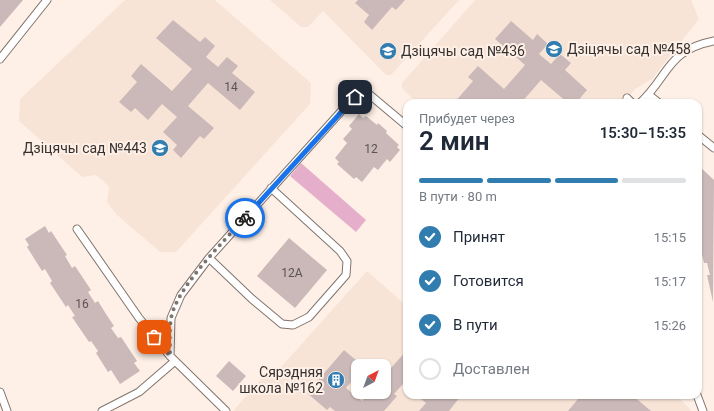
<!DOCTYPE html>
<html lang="ru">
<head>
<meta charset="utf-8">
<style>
  :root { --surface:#fff; --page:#f2f2f3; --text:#1f2937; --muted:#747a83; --line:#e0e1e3; --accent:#327db0 }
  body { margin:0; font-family:Roboto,sans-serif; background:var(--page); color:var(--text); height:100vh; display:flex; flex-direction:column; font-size:15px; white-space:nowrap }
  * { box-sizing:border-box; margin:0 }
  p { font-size:13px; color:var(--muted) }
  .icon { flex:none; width:22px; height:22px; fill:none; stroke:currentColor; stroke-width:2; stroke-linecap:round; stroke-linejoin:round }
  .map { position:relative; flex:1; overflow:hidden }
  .side { position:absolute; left:403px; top:99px; width:299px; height:300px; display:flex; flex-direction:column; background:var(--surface); border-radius:12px; box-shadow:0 1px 3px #0004 }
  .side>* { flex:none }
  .needle { width:26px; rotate:41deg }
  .controls { position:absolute; left:351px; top:359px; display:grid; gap:8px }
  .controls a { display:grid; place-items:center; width:40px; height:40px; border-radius:8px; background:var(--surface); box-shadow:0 1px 3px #0004; font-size:20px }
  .pin { position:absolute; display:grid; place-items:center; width:34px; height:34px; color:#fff; margin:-17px; border-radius:8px; box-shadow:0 2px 6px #0006 }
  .courier { position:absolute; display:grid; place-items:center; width:40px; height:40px; margin:-20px; border:3px solid #1a73e8; border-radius:50%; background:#fff; color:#222; box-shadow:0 1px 5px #0007 }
  .summary em { font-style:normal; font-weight:600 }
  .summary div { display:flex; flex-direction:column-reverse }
  .summary { display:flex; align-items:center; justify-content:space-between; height:68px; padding:0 16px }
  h1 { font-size:26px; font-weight:600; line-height:30px }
  .bar { display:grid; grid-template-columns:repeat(4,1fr); gap:6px 4px; align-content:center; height:48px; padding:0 16px }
  .bar i { height:5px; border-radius:3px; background:var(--line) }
  .bar .active { background:var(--accent) }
  .bar p { grid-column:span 4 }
  ol { padding:0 16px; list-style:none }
  li { display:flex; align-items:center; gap:12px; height:44px }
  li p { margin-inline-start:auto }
  li .icon { padding:4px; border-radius:50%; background:var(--accent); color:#fff; stroke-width:4 }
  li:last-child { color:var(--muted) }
  li i { width:22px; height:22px; border:2px solid var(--line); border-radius:50% }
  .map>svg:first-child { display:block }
  .built { fill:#f8e4d6; fill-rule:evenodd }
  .green { fill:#e5afcb }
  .building { fill:#cab9b8 }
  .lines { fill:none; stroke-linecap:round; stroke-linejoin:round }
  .lane-casing { stroke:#80746c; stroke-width:9 }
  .lane { stroke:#fff; stroke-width:7 }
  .done { stroke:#7c746f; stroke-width:4; stroke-dasharray:0 7.2 }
  .route { stroke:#1a73e8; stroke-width:5 }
  .labels { text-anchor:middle; stroke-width:4; stroke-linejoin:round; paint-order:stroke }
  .number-label { font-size:12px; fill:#5b5350 }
  .poi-label { font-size:14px; fill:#36312e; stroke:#fef0e7; text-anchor:start }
</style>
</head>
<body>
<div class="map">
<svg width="714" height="411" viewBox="0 0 714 411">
  <rect width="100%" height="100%" fill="#fef0e7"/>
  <!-- built -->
  <path class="built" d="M125,0H215L311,83L310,104L176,252H160L116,214L107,202L109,187L103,181L96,175L82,177L19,121L20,99Z
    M270,0H459L391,75H386L323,11L308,27H301Z
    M475,0H691L699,19L652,79L635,89L624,103H417L402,88V83Z
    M367,271L407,306V395H676L692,411H233L262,378L281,367ZM358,366H384V392H358Z"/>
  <!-- green -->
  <path class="green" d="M301,163L366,220L356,232L290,176Z"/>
  <!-- building -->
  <path class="building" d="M0,0H23L0,27Z
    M358,0H405L396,10L392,7L372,30L364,22L369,15L355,3Z
    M173,20L200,42L205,37L215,46L206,57L218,67L227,57L238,66L232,73L255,92L240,110L208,83L188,106L214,128L204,139L200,136L181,158L173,150L177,145L163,132L177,117L162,104L148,120L135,108L131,112L119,102L137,82L131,76L141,64L172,91L192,69L156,38Z
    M511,21L533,40L537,34L548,44L539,54L551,64L560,54L571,63L565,70L587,90L576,103H568L541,80L521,103H454L473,81L468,77L478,66L504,89L525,65L495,39Z
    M359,114L363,118L366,116L377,125L378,123L387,131L386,133L399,145L397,147L400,150L390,162L387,159L378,170L374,167L362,182L356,177L354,179L337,164L339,162L335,158L347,143L343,139L352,129L349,126Z
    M698,165L714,180L713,302L707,275H710L707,263H704L698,237V234H700L698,224Z
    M45,226L49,233L51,231L67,255L65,256L72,268L75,266L91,290L88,292L95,303L98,301L106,314L114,326L111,328L118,338L121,337L137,361L134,363L140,371L120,384L111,370L108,372L96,353L98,351L91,341L89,342L72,317L75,316L68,305L66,307L50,283L52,281L45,269L42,271L27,247L29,245L25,239Z
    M289,238L327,270L295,308L257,276Z
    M344,350L363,366H358V374L346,388L362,401L370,392H384V376L407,350V387L403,384L394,394L397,396L384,411H335L330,407L327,410L307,393Z
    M229,361L246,376L233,391L216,376Z
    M416,395H458L460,397L449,411H419L426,403Z
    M574,395H632L651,411H568L578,399Z"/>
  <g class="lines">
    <defs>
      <path id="lane" d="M0,59L47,0
        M649,95L659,103
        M627,98L632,103
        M640,103C669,76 667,50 714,41
        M698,135L714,148
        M77,229L139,318L170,356L226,411
        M209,258L252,299L282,324L293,325L309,317L346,275L347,261L340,251L271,188
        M170,356L171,318L181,295L209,258L346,106C354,98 359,93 370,95L407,126
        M0,392L7,411
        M697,395L703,411
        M102,411L139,392L175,361"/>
    </defs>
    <!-- lane casing -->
    <use href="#lane" class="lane-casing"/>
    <!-- lane -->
    <use href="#lane" class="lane"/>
  </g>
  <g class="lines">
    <!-- done -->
    <path class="done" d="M154,337L170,356C170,344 169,330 171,319C175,289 225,240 245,218"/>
    <!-- route -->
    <path class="route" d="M245,218L355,97"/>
  </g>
  <!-- icons -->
  <defs>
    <symbol id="school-disc" viewBox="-11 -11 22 22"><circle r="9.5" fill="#327db0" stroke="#fef0e7"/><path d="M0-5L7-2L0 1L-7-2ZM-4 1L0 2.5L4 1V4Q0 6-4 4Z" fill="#fff"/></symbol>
    <symbol id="building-disc" viewBox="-11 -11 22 22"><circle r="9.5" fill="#327db0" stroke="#fef0e7"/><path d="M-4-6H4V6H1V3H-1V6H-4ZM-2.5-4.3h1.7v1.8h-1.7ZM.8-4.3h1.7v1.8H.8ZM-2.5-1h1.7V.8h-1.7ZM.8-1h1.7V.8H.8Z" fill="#fff"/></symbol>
  </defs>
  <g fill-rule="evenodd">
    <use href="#school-disc" x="544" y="39" width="20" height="20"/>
    <use href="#school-disc" x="378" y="41" width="20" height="20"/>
    <use href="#school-disc" x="150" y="138" width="20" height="20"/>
    <use href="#building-disc" x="326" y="370" width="20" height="20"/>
  </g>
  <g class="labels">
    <!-- number labels -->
    <g class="number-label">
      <text x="231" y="91">14</text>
      <text x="371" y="153">12</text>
      <text x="292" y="277">12А</text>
      <text x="82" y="308">16</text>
    </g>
    <!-- poi labels -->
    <g class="poi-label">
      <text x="567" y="54">Дзіцячы сад №458</text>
      <text x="401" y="56">Дзіцячы сад №436</text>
      <text x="147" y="153" text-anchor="end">Дзіцячы сад №443</text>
      <text x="323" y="377" text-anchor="end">Сярэдняя<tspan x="323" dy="16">школа №162</tspan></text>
    </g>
  </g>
</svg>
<div class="controls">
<a><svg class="needle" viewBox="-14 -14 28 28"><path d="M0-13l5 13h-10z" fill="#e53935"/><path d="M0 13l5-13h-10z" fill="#747a83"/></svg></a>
</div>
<div class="pin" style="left:154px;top:337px;background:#ea580c"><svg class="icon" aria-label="bag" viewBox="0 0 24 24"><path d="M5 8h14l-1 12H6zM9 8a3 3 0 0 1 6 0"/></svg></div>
<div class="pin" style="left:355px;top:97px;background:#1f2937"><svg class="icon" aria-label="home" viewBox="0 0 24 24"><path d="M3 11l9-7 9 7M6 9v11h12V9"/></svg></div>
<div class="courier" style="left:245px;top:218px"><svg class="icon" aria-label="bike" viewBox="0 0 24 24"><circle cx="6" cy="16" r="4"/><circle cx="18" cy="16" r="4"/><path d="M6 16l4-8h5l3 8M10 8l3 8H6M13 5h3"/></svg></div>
<section class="side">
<div class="summary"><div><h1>2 мин</h1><p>Прибудет через</p></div><em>15:30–15:35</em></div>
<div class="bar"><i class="active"></i><i class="active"></i><i class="active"></i><i></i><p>В пути · 80 m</p></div>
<ol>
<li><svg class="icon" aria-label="check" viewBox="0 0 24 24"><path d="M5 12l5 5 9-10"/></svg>Принят<p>15:15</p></li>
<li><svg class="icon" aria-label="check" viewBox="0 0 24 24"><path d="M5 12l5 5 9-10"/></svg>Готовится<p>15:17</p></li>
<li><svg class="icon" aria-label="check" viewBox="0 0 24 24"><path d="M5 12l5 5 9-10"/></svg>В пути<p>15:26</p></li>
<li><i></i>Доставлен</li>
</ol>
</section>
</div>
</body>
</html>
